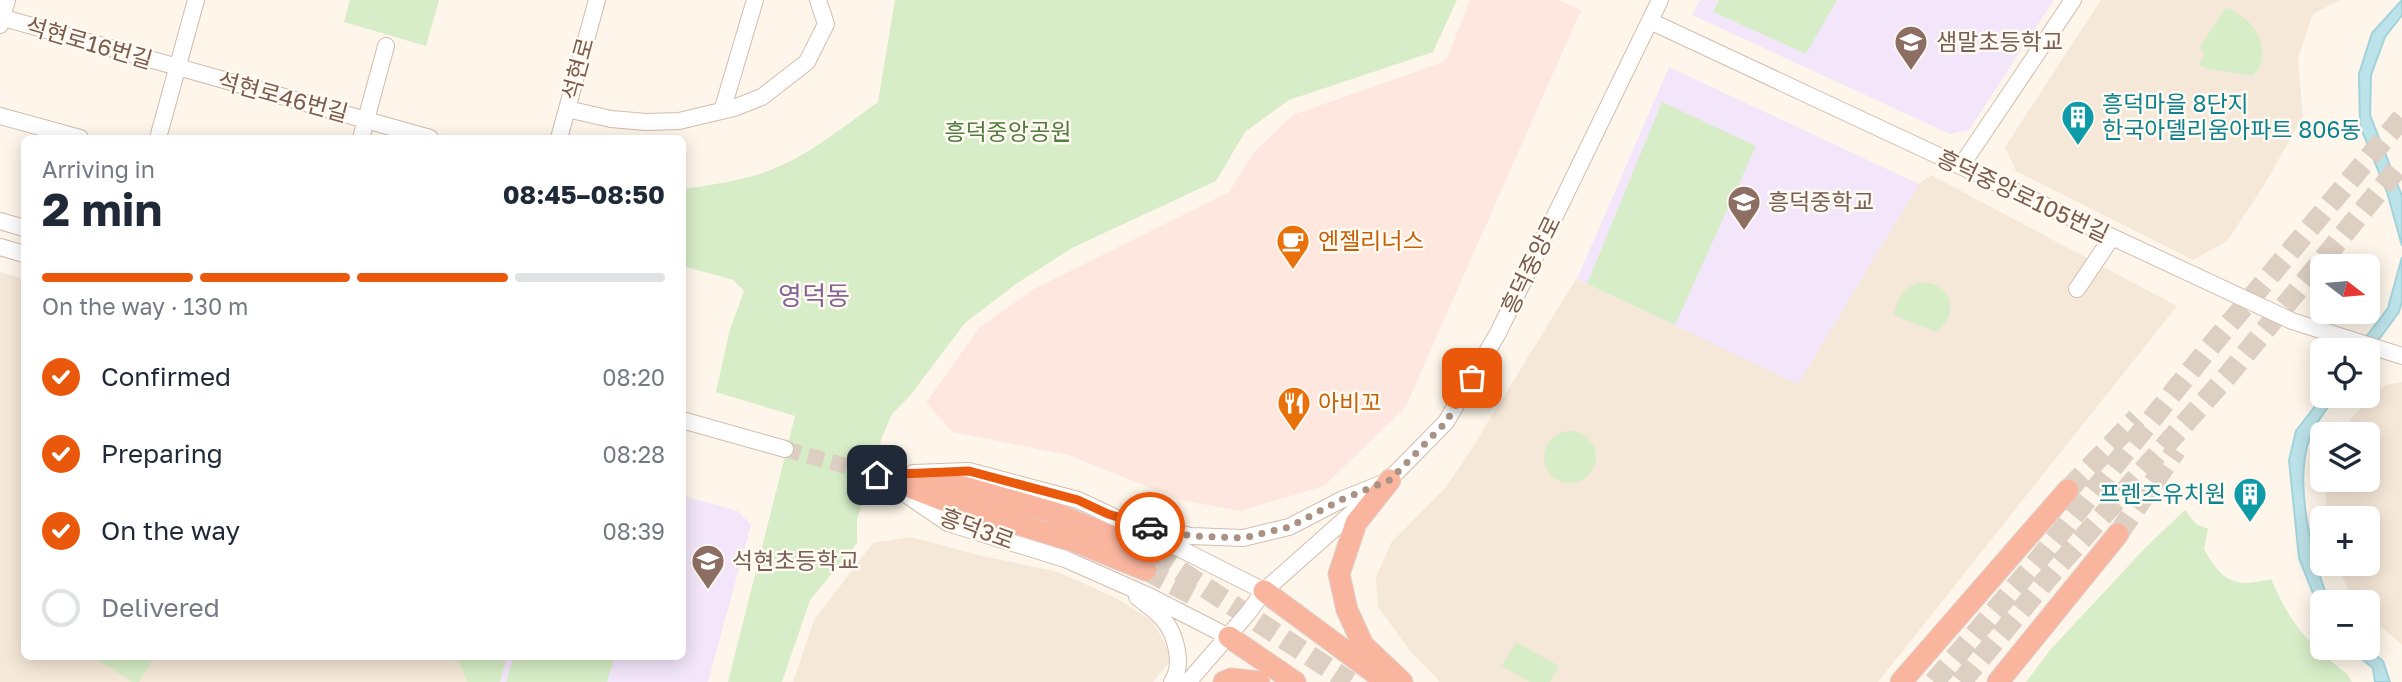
<!DOCTYPE html>
<html lang="en">
<head>
<meta charset="utf-8">
<style>
  :root { --surface:#fff; --page:#f6f6f7; --text:#1f2937; --muted:#747a83; --line:#e0e1e3; --accent:#ea580c }
  body { margin:0; font-family:"Golos Text","Noto Sans KR",sans-serif; background:var(--page); color:var(--text); height:100vh; display:flex; flex-direction:column; font-size:26px; white-space:nowrap }
  * { box-sizing:border-box; margin:0 }
  p { font-size:23px; color:var(--muted) }
  .icon { flex:none; width:38px; height:38px; fill:none; stroke:currentColor; stroke-width:2; stroke-linecap:round; stroke-linejoin:round }
  .map { position:relative; flex:1; overflow:hidden }
  .details { position:absolute; left:21px; top:135px; width:665px; height:525px; display:flex; flex-direction:column; background:var(--surface); border-radius:10px; box-shadow:0 4px 18px #0003 }
  .details>* { flex:none }
  .needle { width:46px; rotate:106deg }
  .tools { position:absolute; left:2310px; top:254px; display:grid; gap:14px }
  .tools a { display:grid; place-items:center; width:70px; height:70px; border-radius:10px; background:var(--surface); box-shadow:0 4px 18px #0003; font-size:35px }
  .pin { position:absolute; display:grid; place-items:center; width:60px; height:60px; color:#fff; margin:-30px; border-radius:14px; box-shadow:0 4px 10px #0006 }
  .courier { position:absolute; display:grid; place-items:center; width:70px; height:70px; margin:-35px; border:5px solid #ea580c; border-radius:50%; background:#fff; color:#222; box-shadow:0 2px 9px #0007 }
  .overview em { font-style:normal; font-weight:700 }
  .overview div { display:flex; flex-direction:column-reverse }
  .overview { display:flex; align-items:center; justify-content:space-between; height:119px; padding:0 21px }
  h1 { font-size:46px; font-weight:700; line-height:52px }
  .bar { display:grid; grid-template-columns:repeat(4,1fr); gap:10px 7px; align-content:center; height:84px; padding:0 21px }
  .bar i { height:9px; border-radius:5px; background:var(--line) }
  .bar .current { background:var(--accent) }
  .bar p { grid-column:span 4 }
  ol { padding:0 21px; list-style:none }
  li { display:flex; align-items:center; gap:21px; height:77px }
  li p { margin-inline-start:auto }
  li .icon { padding:7px; border-radius:50%; background:var(--accent); color:#fff; stroke-width:4 }
  li:last-child { color:var(--muted) }
  li i { width:38px; height:38px; border:4px solid var(--line); border-radius:50% }
  .map>svg:first-child { display:block }
  .residential { fill:#f6e8d8 }
  .commercial { fill:#fee7de }
  .education { fill:#f3e6fa }
  .green { fill:#d7edc7 }
  .water { fill:#bce3e9; stroke:#a2d3dc; stroke-width:2 }
  .lines { fill:none; stroke-linecap:round; stroke-linejoin:round }
  .minor-tunnel { stroke:#ddcfc2; stroke-width:16; stroke-dasharray:16 8; stroke-linecap:butt }
  .highway-tunnel { stroke:#ddcfc2; stroke-width:21; stroke-dasharray:21 10; stroke-linecap:butt }
  .minor-casing { stroke:#d2bdae; stroke-width:18 }
  .highway-casing { stroke:#ddd4d0; stroke-width:23 }
  .minor { stroke:#fff; stroke-width:16 }
  .highway { stroke:#fab59f; stroke-width:21 }
  .done { stroke:#a99183; stroke-width:7; stroke-dasharray:0 12.6 }
  .route { stroke:#ea580c; stroke-width:9 }
  .labels { text-anchor:middle; stroke-width:5; stroke-linejoin:round; paint-order:stroke }
  .education-label { font-size:23px; fill:#785e54; stroke:#fffaf2; text-anchor:start }
  .street-label { font-size:23px; fill:#7b5b4b; stroke:#fffaf2 }
  .culture-label { font-size:23px; fill:#0d838f; stroke:#fffaf2; text-anchor:start }
  .park-label { font-size:23px; fill:#527b3f; stroke:#fffaf2 }
  .food-label { font-size:23px; fill:#c56008; stroke:#fffaf2; text-anchor:start }
  .quarter-label { font-size:26px; fill:#846396; stroke:#fffaf2 }
</style>
</head>
<body>
<div class="map">
<svg width="2402" height="682" viewBox="0 0 2402 682">
  <rect width="100%" height="100%" fill="#fef6ea"/>
  <!-- residential -->
  <path class="residential" d="M2101,0H2340L2313,14L2298,58L2303,117L2263,187L2227,241L2193,260L2016,171L2005,147Z
    M1931,175L2177,306L1878,682H1440L1411,652L1378,607L1376,577L1391,543L1445,488L1464,461L1576,279L1798,383L1919,184Z
    M0,272L24,279V656H456L467,682H0Z
    M2402,382V645L2368,615V602H2353L2337,564H2368V518H2327L2325,480H2368V434H2343L2351,418L2385,385Z
    M910,537L983,556L1058,572L1116,598L1152,621L1165,643L1171,659L1153,682H793L814,620L873,543Z"/>
  <!-- commercial -->
  <path class="commercial" d="M1470,0H1558L1581,10L1405,408L1324,486L1240,511L1181,500L1068,455L953,432L926,403L980,327L1034,289L1229,192L1254,152L1293,115L1446,61Z"/>
  <!-- education -->
  <path class="education" d="M1700,0H2054L1969,130L1950,134L1692,15Z
    M1669,67L1919,184L1798,384L1577,279Z
    M683,496L738,511L751,525L708,682H500L507,656H682Z"/>
  <!-- green -->
  <path class="green" d="M350,0H439L426,46L344,22Z
    M895,0H1457L1433,52L1289,100L1245,132L1216,181L1072,248L1016,284L965,323L909,397L892,414L882,437L857,520V543L810,600L782,682H728L795,416L716,392L730,329L744,291L733,280L683,266L682,189C710,185 741,181 768,171C808,156 843,127 878,102Z
    M1719,0H1837L1806,54L1713,12Z
    M2226,7C2236,12 2246,18 2253,27C2264,41 2267,65 2252,76L2209,69L2199,65L2204,55L2200,47Z
    M1662,102L1756,146L1675,325L1587,284Z
    M1920,282C1951,282 1962,313 1936,332L1894,315C1896,299 1905,287 1920,282Z
    M1544 457a26 26 0 1 1 52 0a26 26 0 1 1-52 0Z
    M2185,510L2196,524L2208,529L2204,549C2222,582 2235,588 2271,579C2293,628 2306,641 2347,674L2352,682H2026L2051,649L2146,547Z
    M1516,642L1559,666L1550,682H1530L1502,666Z
    M155,656L139,682H132L93,657Z
    M456,656H507L500,682H467Z
    M514,656H615L607,682H506Z"/>
  <!-- water -->
  <path class="water" d="M2402,0V15L2385,37L2371,75L2370,115L2402,196V246L2387,192L2360,126L2359,74L2372,33Z
    M2402,257V301L2399,312L2368,354V350H2356L2388,308Z
    M2323,396H2337C2327,408 2316,422 2310,437C2293,482 2312,558 2329,602H2322V616L2299,558L2289,460L2296,431Z
    M2348,648H2367L2383,661L2390,682H2375L2373,668Z"/>
  <g class="lines">
    <!-- minor-tunnel -->
    <path class="minor-tunnel" d="M785,449L877,475"/>
    <!-- highway-tunnel -->
    <path class="highway-tunnel" d="M2068,490L2137,418
      M2118,534L2176,450
      M1154,554L1350,682
      M1146,570L1199,598
      M1934,682L2039,559L2205,353L2402,118
      M1961,682L2057,567L2229,374L2402,163"/>
    <defs>
      <path id="minor" d="M0,17L430,138
        M1650,21L2292,321L2402,356
        M0,25L7,0
        M567,109L611,119L646,122L679,121L734,108L762,97L807,62L826,24L818,0
        M722,111L755,0
        M0,116L80,138
        M158,138L196,0
        M361,138L386,46
        M559,138L597,0
        M1961,166L2073,0
        M0,221L24,228
        M0,247L24,254
        M2077,289L2112,237
        M682,420L785,449
        M913,473L969,471L1078,500L1161,539L1264,591
        M879,476L948,523L1065,559L1149,596L1229,637
        M1382,487L1446,422L1498,333L1660,0
        M1153,528L1191,536L1243,538L1289,527L1343,499L1388,481
        M1137,597C1146,604 1156,611 1163,619C1176,634 1184,665 1172,682
        M1188,682L1248,613L1264,591L1362,504"/>
      <path id="highway" d="M877,475L964,487L1052,512L1154,554
        M1390,480L1356,523L1339,574L1347,610L1363,645L1402,682
        M912,488L964,508L1079,543L1146,570
        M1264,591L1383,679
        M1229,637L1295,682
        M1224,682L1231,679L1259,682
        M1901,682L2068,490
        M1998,682L2118,534"/>
    </defs>
    <!-- minor casing -->
    <use href="#minor" class="minor-casing"/>
    <!-- highway casing -->
    <use href="#highway" class="highway-casing"/>
    <!-- minor -->
    <use href="#minor" class="minor"/>
    <!-- highway -->
    <use href="#highway" class="highway"/>
  </g>
  <g class="lines">
    <!-- done -->
    <path class="done" d="M1150,527L1191,536L1243,538L1289,527L1343,499L1390,480L1446,422L1472,378"/>
    <!-- route -->
    <path class="route" d="M877,475L969,471L1078,500L1108,514L1150,527"/>
  </g>
  <!-- icons -->
  <defs>
    <symbol id="school-pin" viewBox="-11 -11 22 30"><path d="M0 17L-7.5 6A9.5 9.5 0 1 1 7.5 6Z" fill="#8d6e63" stroke="#fffaf2"/><path d="M0-5L7-2L0 1L-7-2ZM-4 1L0 2.5L4 1V4Q0 6-4 4Z" fill="#fff"/></symbol>
    <symbol id="building-pin" viewBox="-11 -11 22 30"><path d="M0 17L-7.5 6A9.5 9.5 0 1 1 7.5 6Z" fill="#0f9aa8" stroke="#fffaf2"/><path d="M-4-6H4V6H1V3H-1V6H-4ZM-2.5-4.3h1.7v1.8h-1.7ZM.8-4.3h1.7v1.8H.8ZM-2.5-1h1.7V.8h-1.7ZM.8-1h1.7V.8H.8Z" fill="#fff"/></symbol>
    <symbol id="cafe-pin" viewBox="-11 -11 22 30"><path d="M0 17L-7.5 6A9.5 9.5 0 1 1 7.5 6Z" fill="#e8710a" stroke="#fffaf2"/><path d="M-5.5-4.5H6V0H3Q3 3.5 0 3.5H-2.5Q-5.5 3.5-5.5 0ZM3-3.2v2h1.7v-2ZM-6 4.5H4V6H-6Z" fill="#fff"/></symbol>
    <symbol id="restaurant-pin" viewBox="-11 -11 22 30"><path d="M0 17L-7.5 6A9.5 9.5 0 1 1 7.5 6Z" fill="#e8710a" stroke="#fffaf2"/><path d="M-5-6h1v4h1v-4h1v4h1v-4h1v5L-1.5 .5V6h-2V.5L-5-1ZM5-6V6H3V1.5H1.5Q1.5-4 5-6Z" fill="#fff"/></symbol>
  </defs>
  <g fill-rule="evenodd">
    <use href="#school-pin" x="1892" y="23" width="38" height="52"/>
    <use href="#building-pin" x="2059" y="98" width="38" height="52"/>
    <use href="#school-pin" x="1725" y="183" width="38" height="52"/>
    <use href="#cafe-pin" x="1274" y="222" width="38" height="52"/>
    <use href="#restaurant-pin" x="1275" y="384" width="38" height="52"/>
    <use href="#building-pin" x="2231" y="475" width="38" height="52"/>
    <use href="#school-pin" x="689" y="542" width="38" height="52"/>
  </g>
  <g class="labels">
    <!-- education labels -->
    <g class="education-label">
      <text x="1936" y="50">샘말초등학교</text>
      <text x="1768" y="210">흥덕중학교</text>
      <text x="732" y="569">석현초등학교</text>
    </g>
    <!-- street labels -->
    <g class="street-label">
      <text transform="translate(89 43) rotate(16)" y="8">석현로16번길</text>
      <text transform="translate(578 69) rotate(-75)" y="8">석현로</text>
      <text transform="translate(283 97) rotate(15)" y="8">석현로46번길</text>
      <text transform="translate(2023 196) rotate(25)" y="8">흥덕중앙로105번길</text>
      <text transform="translate(1531 265) rotate(-64)" y="8">흥덕중앙로</text>
      <text transform="translate(977 529) rotate(20)" y="8">흥덕3로</text>
    </g>
    <!-- culture labels -->
    <g class="culture-label">
      <text x="2102" y="112">흥덕마을 8단지<tspan x="2102" dy="26">한국아델리움아파트 806동</tspan></text>
      <text x="2226" y="502" text-anchor="end">프렌즈유치원</text>
    </g>
    <!-- park labels -->
    <g class="park-label">
      <text x="1008" y="140">흥덕중앙공원</text>
    </g>
    <!-- food labels -->
    <g class="food-label">
      <text x="1318" y="249">엔젤리너스</text>
      <text x="1318" y="411">아비꼬</text>
    </g>
    <!-- quarter labels -->
    <g class="quarter-label">
      <text x="814" y="305">영덕동</text>
    </g>
  </g>
</svg>
<div class="tools">
<a><svg class="needle" viewBox="-14 -14 28 28"><path d="M0-13l5 13h-10z" fill="#e53935"/><path d="M0 13l5-13h-10z" fill="#747a83"/></svg></a>
<a><svg class="icon" aria-label="locate" viewBox="0 0 24 24"><circle cx="12" cy="12" r="6"/><path d="M12 2v4M12 18v4M2 12h4M18 12h4"/></svg></a>
<a><svg class="icon" aria-label="layers" viewBox="0 0 24 24"><path d="M12 4l9 5-9 5-9-5zM3 14l9 5 9-5"/></svg></a>
<a>+</a>
<a>−</a>
</div>
<div class="pin" style="left:1472px;top:378px;background:#ea580c"><svg class="icon" aria-label="bag" viewBox="0 0 24 24"><path d="M5 8h14l-1 12H6zM9 8a3 3 0 0 1 6 0"/></svg></div>
<div class="pin" style="left:877px;top:475px;background:#1f2937"><svg class="icon" aria-label="home" viewBox="0 0 24 24"><path d="M3 11l9-7 9 7M6 9v11h12V9"/></svg></div>
<div class="courier" style="left:1150px;top:527px"><svg class="icon" aria-label="car" viewBox="0 0 24 24"><path d="M5 17H2v-5l4-1 3-4h7l3 4 3 1v5h-3M9 17h6M6 11h13"/><circle cx="7" cy="17" r="2"/><circle cx="17" cy="17" r="2"/></svg></div>
<section class="details">
<div class="overview"><div><h1>2 min</h1><p>Arriving in</p></div><em>08:45–08:50</em></div>
<div class="bar"><i class="current"></i><i class="current"></i><i class="current"></i><i></i><p>On the way · 130 m</p></div>
<ol>
<li><svg class="icon" aria-label="check" viewBox="0 0 24 24"><path d="M5 12l5 5 9-10"/></svg>Confirmed<p>08:20</p></li>
<li><svg class="icon" aria-label="check" viewBox="0 0 24 24"><path d="M5 12l5 5 9-10"/></svg>Preparing<p>08:28</p></li>
<li><svg class="icon" aria-label="check" viewBox="0 0 24 24"><path d="M5 12l5 5 9-10"/></svg>On the way<p>08:39</p></li>
<li><i></i>Delivered</li>
</ol>
</section>
</div>
</body>
</html>
